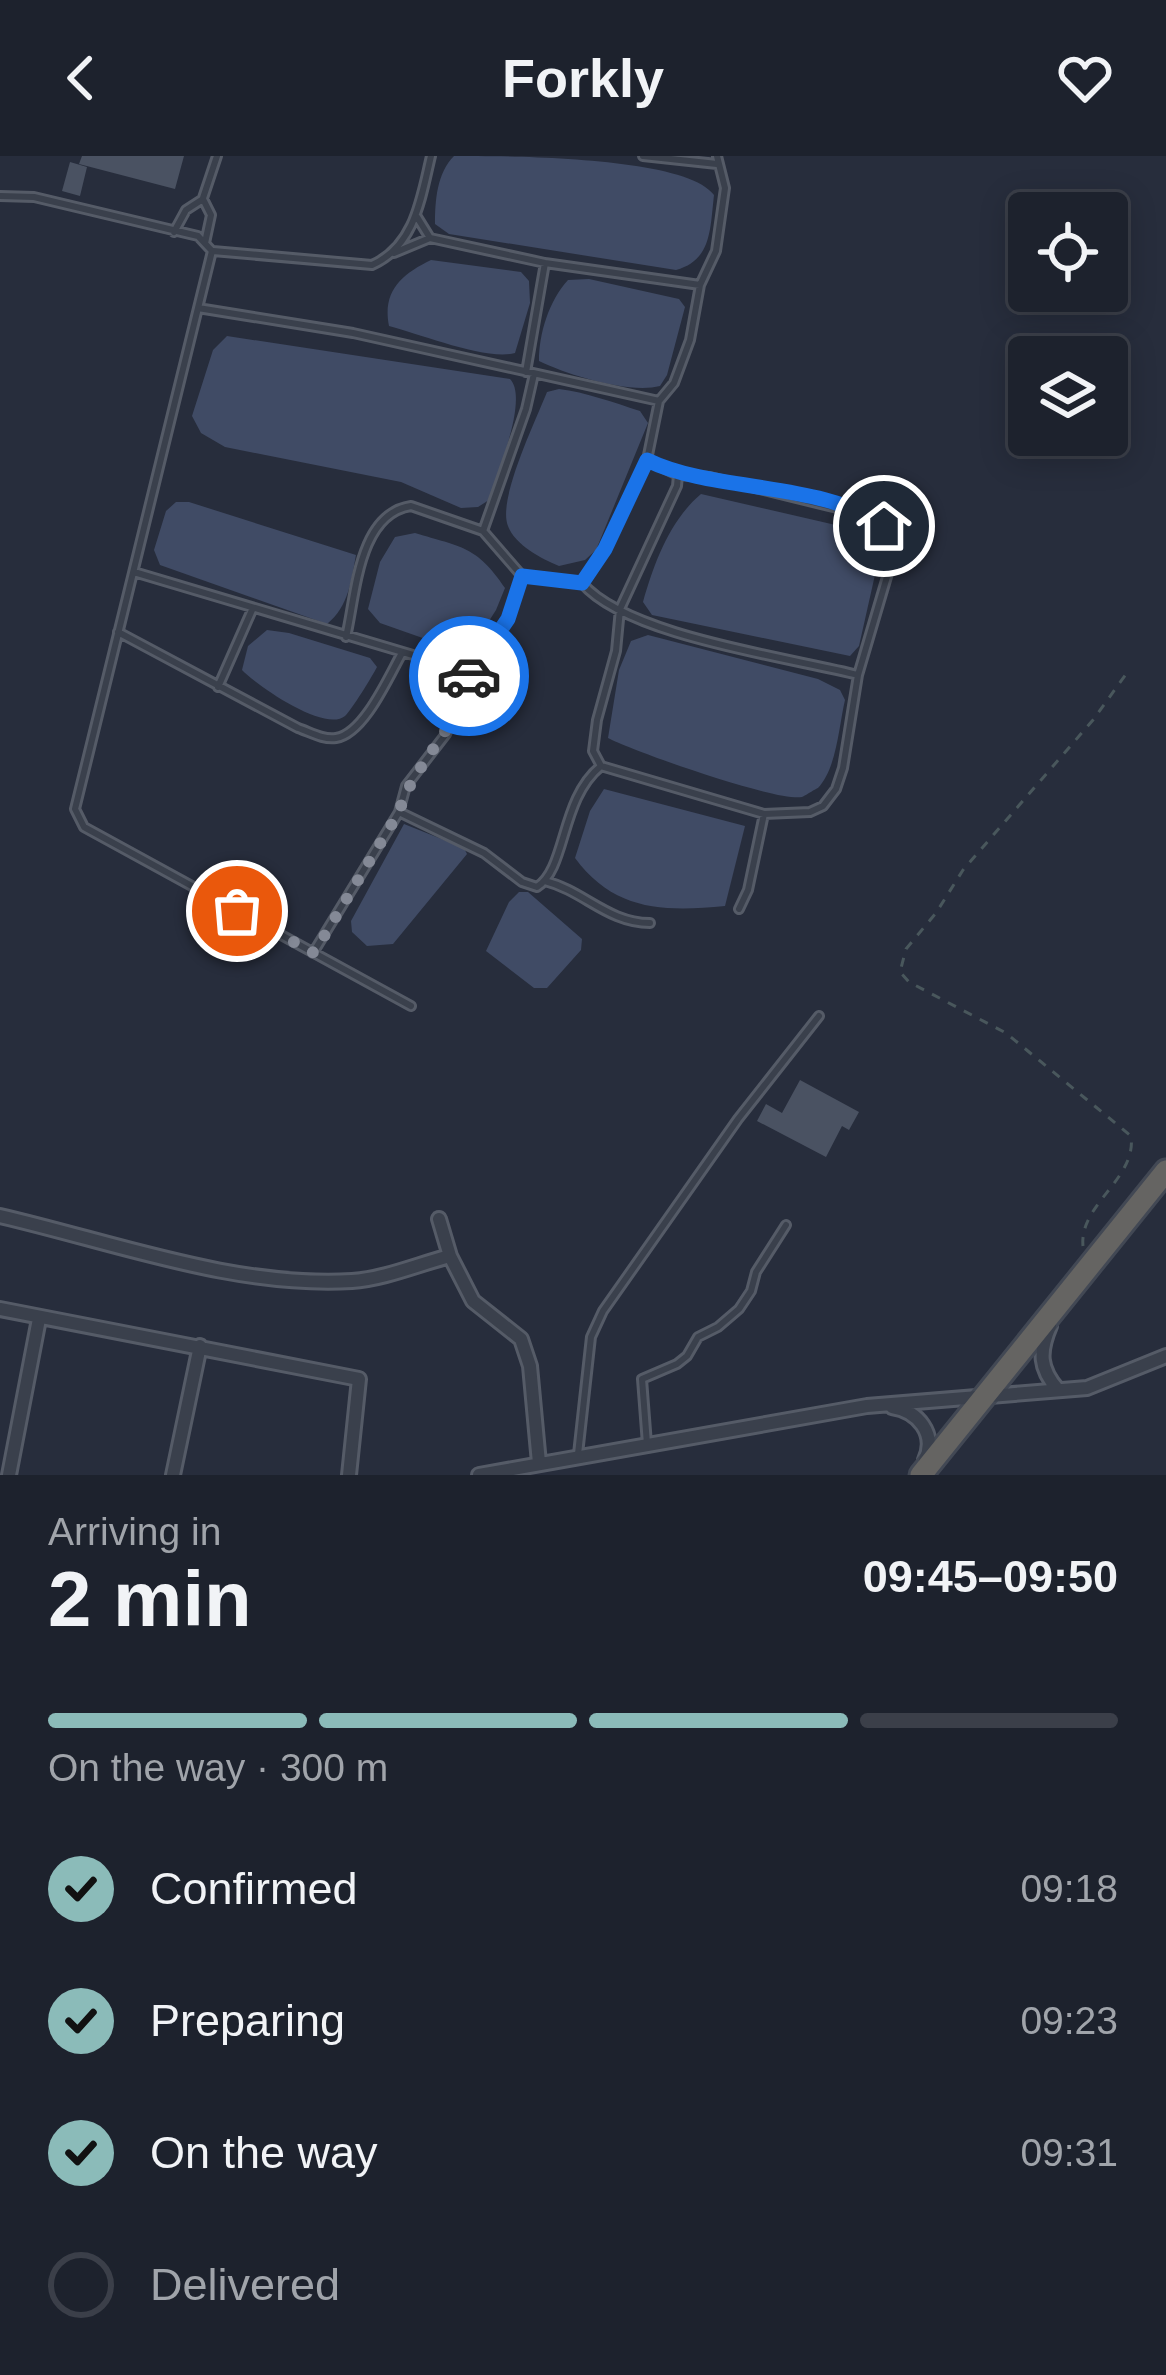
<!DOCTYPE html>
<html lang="en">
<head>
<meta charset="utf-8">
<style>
  :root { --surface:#1d222d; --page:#252a35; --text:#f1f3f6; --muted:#a0a4aa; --line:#3b3f49; --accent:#8bbbb9 }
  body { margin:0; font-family:Arial,sans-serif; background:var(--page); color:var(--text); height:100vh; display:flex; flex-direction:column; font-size:45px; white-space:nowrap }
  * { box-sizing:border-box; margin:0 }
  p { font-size:39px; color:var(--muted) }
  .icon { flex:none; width:66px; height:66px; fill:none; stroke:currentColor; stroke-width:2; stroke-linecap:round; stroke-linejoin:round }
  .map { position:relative; height:1319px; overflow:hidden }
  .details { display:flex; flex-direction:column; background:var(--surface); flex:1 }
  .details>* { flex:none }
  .tools { position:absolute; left:1008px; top:36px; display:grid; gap:24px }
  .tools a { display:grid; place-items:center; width:120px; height:120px; border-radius:12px; background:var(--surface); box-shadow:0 6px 30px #0003,0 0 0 3px var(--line); font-size:60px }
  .pin { position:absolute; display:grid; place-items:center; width:102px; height:102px; color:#fff; margin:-51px; border:6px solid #fff; border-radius:50%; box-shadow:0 3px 12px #0007 }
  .courier { position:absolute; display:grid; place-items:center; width:120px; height:120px; margin:-60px; border:9px solid #1a73e8; border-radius:50%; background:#fff; color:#222; box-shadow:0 3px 15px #0007 }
  .head em { font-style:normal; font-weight:700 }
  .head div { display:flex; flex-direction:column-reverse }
  .head { display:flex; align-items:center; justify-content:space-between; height:204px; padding:0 48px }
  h1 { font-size:78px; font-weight:700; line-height:90px }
  .bar { display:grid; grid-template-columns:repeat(4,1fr); gap:18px 12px; align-content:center; height:144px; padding:0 48px }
  .bar i { height:15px; border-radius:9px; background:var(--line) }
  .bar .current { background:var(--accent) }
  .bar p { grid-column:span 4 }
  ol { padding:0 48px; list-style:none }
  li { display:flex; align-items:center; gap:36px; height:132px }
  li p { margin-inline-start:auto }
  li .icon { padding:12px; border-radius:50%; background:var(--accent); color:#111; stroke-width:4 }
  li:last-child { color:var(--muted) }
  li i { width:66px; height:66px; border:6px solid var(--line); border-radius:50% }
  header { display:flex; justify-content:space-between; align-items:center; height:156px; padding:0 48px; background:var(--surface); font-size:54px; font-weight:700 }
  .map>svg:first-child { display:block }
  .water { fill:#404b65 }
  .building { fill:#4a5262 }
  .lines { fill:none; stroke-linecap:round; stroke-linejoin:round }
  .service-casing { stroke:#555b67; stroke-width:12 }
  .minor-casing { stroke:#555b67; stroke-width:18 }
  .trunk-casing { stroke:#424854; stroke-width:27 }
  .path { stroke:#49575c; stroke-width:3; stroke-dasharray:9 9; stroke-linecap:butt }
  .service { stroke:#3a404c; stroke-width:6 }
  .minor { stroke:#3a404c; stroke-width:12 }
  .trunk { stroke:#656462; stroke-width:21 }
  .done { stroke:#848996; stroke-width:12; stroke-dasharray:0 21.6 }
  .route { stroke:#1a73e8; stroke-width:15 }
</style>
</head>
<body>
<header><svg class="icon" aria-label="back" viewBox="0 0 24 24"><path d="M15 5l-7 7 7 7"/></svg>Forkly<svg class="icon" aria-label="heart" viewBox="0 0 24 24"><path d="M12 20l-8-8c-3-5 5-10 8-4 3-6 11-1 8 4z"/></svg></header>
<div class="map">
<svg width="1166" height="1319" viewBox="0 0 1166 1319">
  <rect width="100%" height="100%" fill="#272d3c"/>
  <!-- water -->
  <path class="water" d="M454,0C506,0 686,0 714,39C710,73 712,104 676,114L449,78L435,68C435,44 437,17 454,0Z
    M431,104L521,116L529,125L530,147L515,197C487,205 420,178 389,170C382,135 402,118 431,104Z
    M589,123L679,143L685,151L667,219L660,230C629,238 568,219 539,205C539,177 549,145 568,124Z
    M227,180L510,223C529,242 497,318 489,344L478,351L461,352L401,326L225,291L201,277L192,260L213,194Z
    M559,233C585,236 615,247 640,255L648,267L596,394L585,404L559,410C542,403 515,389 508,370C497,344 536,264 547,236Z
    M701,338L866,376L876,382L879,401L859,490L850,500L652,459L643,446C654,407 670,364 701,338Z
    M176,346H189L356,399C351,425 349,450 327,468L160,409L154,394L166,355Z
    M415,377C461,391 477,390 505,432L496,454L468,498L380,467L368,453L380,406L395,381Z
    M267,474L289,477L370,502L377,511C373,519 351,555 345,560C325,577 256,529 242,514L248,490Z
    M648,479L818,523L840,534L845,544C839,569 837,612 818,632C817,632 803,641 802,641C777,646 635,596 608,582L619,514L631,485Z
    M604,633L745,670L725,750C664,756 614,755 575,702L590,655Z
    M404,668L464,692L467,698L393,788L367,790L352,776L351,765Z
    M519,736H528L582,783L581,794L547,832H534L486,795L509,746Z"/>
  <!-- building -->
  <path class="building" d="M82,0H184L175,33L79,8Z
    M70,6L87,11L80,40L62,35Z
    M800,924L859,956L849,974L842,970L826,1001L757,965L766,948L782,957Z"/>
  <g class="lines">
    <defs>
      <path id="service" d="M643,0L717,8
        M0,40L34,41L198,80L212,95L75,653L84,671L411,850
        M203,42L217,0
        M417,61L430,82
        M174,76L186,54L203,43L211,59L205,87
        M213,95L372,109C415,90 421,42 431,0
        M394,97L430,82L545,107L700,129
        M198,152L353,177L659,245
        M526,216L545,107
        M134,416L470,516
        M522,420L582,427L605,393L647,304L659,245L674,227L690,184L700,129L716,95L725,32L717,0
        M582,427C627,480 787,501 858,519
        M118,476L298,572C310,576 323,584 336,582C364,578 389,520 402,497
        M346,481C356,439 358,358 411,350L483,375
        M218,531L252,454
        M601,610L593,595L597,564L616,495L620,453L677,330L678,319
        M399,656L484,697L522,726L537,731C567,712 560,643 601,610L764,658L810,656L823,650L836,633L843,612L858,519L889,414L890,388L884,370L870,360L710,321L678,319L647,304
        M545,725C584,735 608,767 650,767
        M739,753L748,734L764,658
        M313,797L399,656L406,630L446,578L466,533L470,516L508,463L522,420L483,375L526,253L534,218
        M647,1288L642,1223L677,1208L687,1200L698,1181L718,1171L739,1153L751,1135L756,1116L786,1069
        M578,1298L591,1181L603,1155L738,963L819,860"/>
      <path id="minor" d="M0,1060C113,1086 234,1132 352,1125C384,1123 419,1108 450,1100
        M439,1063L450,1100L473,1145L521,1183L530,1210L539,1307
        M0,1153L359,1223L349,1319
        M1050,1170C1039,1196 1039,1212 1058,1234
        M892,1251C918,1255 937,1278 925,1304
        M9,1319L39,1163
        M173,1319L200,1190
        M479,1319L867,1250L1087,1232L1166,1200"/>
      <path id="trunk" d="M921,1319L1166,1015"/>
    </defs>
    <!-- service casing -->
    <use href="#service" class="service-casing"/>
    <!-- minor casing -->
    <use href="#minor" class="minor-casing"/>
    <!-- trunk casing -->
    <use href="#trunk" class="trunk-casing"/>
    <!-- path -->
    <path class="path" d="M1083,1090C1079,1048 1137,1023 1131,980L1006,877L909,826L900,816L906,793L936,757L963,714L1093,564L1129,514"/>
    <!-- service -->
    <use href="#service" class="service"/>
    <!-- minor -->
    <use href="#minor" class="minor"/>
    <!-- trunk -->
    <use href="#trunk" class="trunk"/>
  </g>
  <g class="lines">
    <!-- done -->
    <path class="done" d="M237,755L314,797L399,656C414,606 459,573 469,520"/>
    <!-- route -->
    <path class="route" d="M469,520L508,463L522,420L582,427L605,393L647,304C714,337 823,325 884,370"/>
  </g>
</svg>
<div class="tools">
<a><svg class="icon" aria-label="locate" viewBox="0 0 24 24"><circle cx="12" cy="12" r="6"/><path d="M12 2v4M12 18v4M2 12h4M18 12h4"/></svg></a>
<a><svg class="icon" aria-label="layers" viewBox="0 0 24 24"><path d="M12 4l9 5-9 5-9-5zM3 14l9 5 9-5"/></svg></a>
</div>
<div class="pin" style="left:237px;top:755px;background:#ea580c"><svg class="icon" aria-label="bag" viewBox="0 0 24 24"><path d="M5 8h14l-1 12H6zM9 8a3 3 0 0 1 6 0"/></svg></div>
<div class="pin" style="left:884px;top:370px;background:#1f2937"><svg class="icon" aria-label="home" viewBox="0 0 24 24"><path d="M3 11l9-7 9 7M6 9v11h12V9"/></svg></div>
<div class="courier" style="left:469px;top:520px"><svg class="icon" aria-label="car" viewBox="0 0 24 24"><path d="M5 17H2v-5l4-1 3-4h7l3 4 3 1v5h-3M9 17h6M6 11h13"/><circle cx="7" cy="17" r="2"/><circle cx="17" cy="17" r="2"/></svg></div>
</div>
<section class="details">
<div class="head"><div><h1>2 min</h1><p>Arriving in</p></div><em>09:45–09:50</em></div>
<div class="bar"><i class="current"></i><i class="current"></i><i class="current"></i><i></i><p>On the way · 300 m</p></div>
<ol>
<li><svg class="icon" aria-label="check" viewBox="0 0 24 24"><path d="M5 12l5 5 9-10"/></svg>Confirmed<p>09:18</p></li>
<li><svg class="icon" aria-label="check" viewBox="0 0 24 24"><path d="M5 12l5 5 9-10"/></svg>Preparing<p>09:23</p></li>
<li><svg class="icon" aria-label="check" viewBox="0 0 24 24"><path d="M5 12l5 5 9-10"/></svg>On the way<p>09:31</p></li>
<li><i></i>Delivered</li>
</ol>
</section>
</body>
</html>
